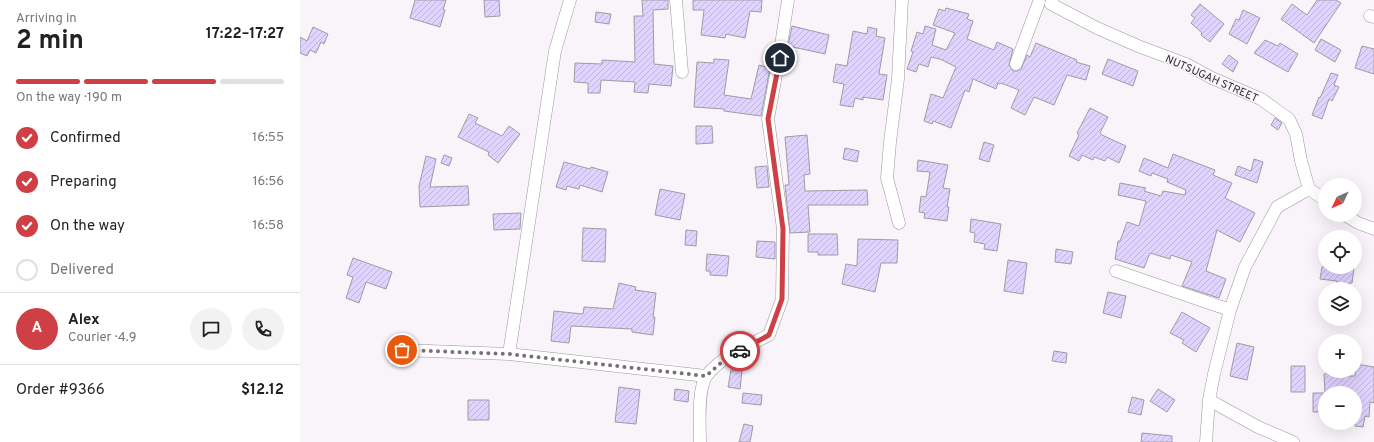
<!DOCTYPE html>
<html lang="en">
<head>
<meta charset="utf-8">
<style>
  :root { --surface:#fff; --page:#f2f2f2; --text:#222; --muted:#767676; --line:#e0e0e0; --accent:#ce3f46 }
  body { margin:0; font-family:Overpass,sans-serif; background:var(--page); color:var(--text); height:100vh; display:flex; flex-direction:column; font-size:15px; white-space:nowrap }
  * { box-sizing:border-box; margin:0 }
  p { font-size:13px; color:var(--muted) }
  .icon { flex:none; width:22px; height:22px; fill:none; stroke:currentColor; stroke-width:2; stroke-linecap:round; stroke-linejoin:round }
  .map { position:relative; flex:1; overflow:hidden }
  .panel { display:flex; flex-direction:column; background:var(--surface); width:300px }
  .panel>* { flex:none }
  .needle { width:26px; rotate:226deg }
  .buttons { position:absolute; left:1018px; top:178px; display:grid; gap:8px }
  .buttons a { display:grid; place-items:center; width:44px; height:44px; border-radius:50%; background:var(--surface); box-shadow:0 4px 16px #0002; font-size:20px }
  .pin { position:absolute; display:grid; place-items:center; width:34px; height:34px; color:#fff; margin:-17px; border:2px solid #fff; border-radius:50%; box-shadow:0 1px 4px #0007 }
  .courier { position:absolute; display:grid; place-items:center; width:40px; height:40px; margin:-20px; border:3px solid #ce3f46; border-radius:50%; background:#fff; color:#222; box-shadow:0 1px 5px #0007 }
  .overview em { font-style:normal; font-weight:700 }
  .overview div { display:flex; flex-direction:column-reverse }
  .overview { display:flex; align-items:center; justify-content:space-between; height:68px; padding:0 16px }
  h1 { font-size:26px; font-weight:700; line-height:30px }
  .bar { display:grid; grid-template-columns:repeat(4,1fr); gap:6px 4px; align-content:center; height:48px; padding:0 16px }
  .bar i { height:5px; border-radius:3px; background:var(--line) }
  .bar .selected { background:var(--accent) }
  .bar p { grid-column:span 4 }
  .line { display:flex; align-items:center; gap:10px; padding:0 16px; border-top:1px solid var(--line) }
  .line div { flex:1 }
  .round { display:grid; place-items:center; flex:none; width:42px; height:42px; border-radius:21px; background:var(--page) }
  ol { padding:0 16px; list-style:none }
  li { display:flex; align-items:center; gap:12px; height:44px }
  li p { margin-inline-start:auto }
  li .icon { padding:4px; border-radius:50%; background:var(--accent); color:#fff; stroke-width:4 }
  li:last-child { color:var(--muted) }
  li i { width:22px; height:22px; border:2px solid var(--line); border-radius:50% }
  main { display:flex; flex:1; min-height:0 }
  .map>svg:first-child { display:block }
  .building { fill:url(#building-hatch); stroke:#9e9ca2 }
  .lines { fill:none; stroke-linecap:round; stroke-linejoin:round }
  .minor-casing { stroke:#9b979c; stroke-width:13 }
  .minor { stroke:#fff; stroke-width:12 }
  .done { stroke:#747275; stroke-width:4; stroke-dasharray:0 7.2 }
  .route { stroke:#ce3f46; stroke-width:5 }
  .labels { text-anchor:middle; stroke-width:3; stroke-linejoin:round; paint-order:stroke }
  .street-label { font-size:11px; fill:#2d2c2e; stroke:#f9f4f9 }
</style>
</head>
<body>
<main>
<section class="panel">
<div class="overview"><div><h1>2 min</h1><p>Arriving in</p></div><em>17:22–17:27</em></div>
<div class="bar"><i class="selected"></i><i class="selected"></i><i class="selected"></i><i></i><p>On the way · 190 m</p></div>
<ol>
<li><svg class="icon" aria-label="check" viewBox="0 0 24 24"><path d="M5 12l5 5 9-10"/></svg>Confirmed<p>16:55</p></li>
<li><svg class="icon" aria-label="check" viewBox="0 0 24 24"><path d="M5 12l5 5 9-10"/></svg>Preparing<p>16:56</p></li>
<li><svg class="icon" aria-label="check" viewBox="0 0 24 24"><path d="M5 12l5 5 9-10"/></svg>On the way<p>16:58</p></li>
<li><i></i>Delivered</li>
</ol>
<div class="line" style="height:72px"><b class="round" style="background:var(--accent);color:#fff">A</b><div><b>Alex</b><p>Courier · 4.9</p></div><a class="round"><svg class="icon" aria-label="chat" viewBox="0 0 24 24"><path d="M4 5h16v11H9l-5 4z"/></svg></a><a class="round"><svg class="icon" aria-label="phone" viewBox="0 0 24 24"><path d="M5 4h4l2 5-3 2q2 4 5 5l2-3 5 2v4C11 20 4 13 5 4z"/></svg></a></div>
<div class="line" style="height:52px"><div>Order #9366</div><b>$12.12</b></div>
</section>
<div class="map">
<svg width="1074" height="442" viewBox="0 0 1074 442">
  <defs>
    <pattern id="building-hatch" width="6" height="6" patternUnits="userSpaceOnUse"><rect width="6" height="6" fill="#e0d3fe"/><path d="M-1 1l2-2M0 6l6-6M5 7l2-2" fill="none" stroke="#c0b5da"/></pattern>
  </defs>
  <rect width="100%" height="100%" fill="#f9f4f9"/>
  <!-- building -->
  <path class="building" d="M115,0H146L143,10H145L140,27L110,18Z
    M184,0H199L200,16L185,17Z
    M342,0H368V9L353,10L354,64L373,66L371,86L349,84L348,93L334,92L335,82L301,80L300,93H288V83L274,82L275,63L302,64V60L335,62L334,16H343Z
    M393,0H462L461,12L450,11L445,38L426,34L425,38L401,35L404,10H393Z
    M1017,0H1036L1041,3L1014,43L981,19L992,4L1007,15Z
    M900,4L924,24L910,42L901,35L902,33L891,23L895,18L891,15Z
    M646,8L669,14L667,19L673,21L667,39L694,50L697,42L713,49L709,65L713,71H717L721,69L727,55L730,57L736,43L777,60L776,62L790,66L786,80L767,75L754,105L734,97L725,115L711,108L719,90L701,83L700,84L698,83L696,89L673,79L669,92L665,90L651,128L633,121L632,124L624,121L631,94L643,98L656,67L640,59L631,57L628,67L619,64L616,72L607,69L613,52L611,51L617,32L623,34L625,26L636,29L632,45L646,50L655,33L633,25L639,9L645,11Z
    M943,10L960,18L947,44L929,34L936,19L939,20Z
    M296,12L311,14L309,24L295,22Z
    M492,26L529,35L525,54L488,46Z
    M13,27L28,34L24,44L21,42L16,53L10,50L7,56L0,53V37L7,41Z
    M568,27L577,29L576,36L585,38L579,74L587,75L583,100L563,97V100L555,98L553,107L540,105L544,84L533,82L536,64L547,66L553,31L567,34Z
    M1021,39L1041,50L1035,62L1015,50Z
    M965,40L978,46L980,43L998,54L988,72L954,53Z
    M1062,46L1074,49V74L1055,68Z
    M929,55L938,62L933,72L922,64Z
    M414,59L429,60L424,95L451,99L459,65L470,68L461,116L424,111V109L394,107L397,62L414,63Z
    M808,59L838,71L833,86L802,74Z
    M1031,73L1038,75L1034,85L1039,87L1032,101L1029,99L1022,119L1012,115L1019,97L1020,98Z
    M790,108L808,117L800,133L802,135L826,146L819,163L807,157L805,161L794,157L793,160L782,155L779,161L769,156L779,135L777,133Z
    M169,114L178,118L175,123L202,136L209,126L220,134L198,163L188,155L189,152L158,137Z
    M975,118L982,123L978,130L971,125Z
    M396,126H412L413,143L396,144Z
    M507,135L510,174L504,175L505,191L567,190L568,205H508L510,232L490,233L485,185H489L485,137Z
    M684,142L694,145L689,162L679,159Z
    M545,148L559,151L557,162L543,159Z
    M873,154L915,170L913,175L932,183L925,198L955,213L940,242L917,230L906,271L926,279L919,298L882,286L892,262L871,255L870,259L850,253L844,268L815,259L818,241H820L827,222L839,226L846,201L818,195L820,183L846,188L844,191L861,196L863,191L885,195L886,190L867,182L868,179L852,173L851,176L839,171L844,158L868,168Z
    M144,155L152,158L149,166L141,163Z
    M126,156L136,159L130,187L168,186L169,205L120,207L119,186Z
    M954,159L963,162L957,183L935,175L938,166L951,171Z
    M618,160L648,165L643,188L650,189L647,207H649L647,221L624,218L625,213L619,212L621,196L626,197L630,172L617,171Z
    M264,162L290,169L291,167L308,172L302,192L280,185L279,189L267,186L266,190L256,187Z
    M467,166L469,187L457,188L455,167Z
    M360,189L385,194L380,220L355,215Z
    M221,213L220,229L194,230L193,214Z
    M671,219L701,224L697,251L684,249L685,244L674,242L675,233L670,232Z
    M283,228L306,229L305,262L282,261Z
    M386,230L397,231L396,246L385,245Z
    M508,234H537L538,255H518V252H508Z
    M558,239L598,240L597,263H581L575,292L542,284L546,264L557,266Z
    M457,241L475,242V259L456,257Z
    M756,249L773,252L771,264L755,262Z
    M407,254L429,256L427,276L410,275V271H406Z
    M53,258L92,272L86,289L66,282L59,303L46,298L53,277L47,275Z
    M708,260L727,263L723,294L704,291Z
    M1022,267H1049L1054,268L1052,283H1049L1048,286L1036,285L1037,281L1020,279Z
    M319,283L336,287L335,290L356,293L353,317H355L353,335L332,332V329L271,326L269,343L251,341L254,311L283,314L284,307L313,309Z
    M808,292L826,296L821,318L803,313Z
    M882,312L910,328L896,352L882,343L884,340L870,333Z
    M937,343L954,347L947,380L930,376Z
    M754,351L767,353L766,363L752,361Z
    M1056,364L1074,367V403L1070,402L1069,417L1065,416L1063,427L1055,426V393H1025L1024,374L1037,373V376H1055Z
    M991,366H1005V392H991Z
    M431,370L442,371L440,389L428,387Z
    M319,387L340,390L336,424L315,422Z
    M375,389L389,391L388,402L374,400Z
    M858,389L875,400L867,412L850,401Z
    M443,393L462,395L461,405L442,403Z
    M1013,393H1024L1025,412H1013Z
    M832,397L844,400L841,415L828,412Z
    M168,400H189V420H168Z
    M444,424L453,426L450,442H439Z
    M842,433L872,436V442H841Z"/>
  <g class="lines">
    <defs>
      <path id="minor" d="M376,0L382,72
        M752,0L751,4L797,28L838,46L886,64L912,78L961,99L989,119L996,134L1001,161L1009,189L1025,200
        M1070,16L1074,17
        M716,64L739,2
        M1045,215L1058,223L1074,229
        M599,223L587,178L590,142L598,79L602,0
        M816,271L930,310
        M102,350L209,354L406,376
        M209,354L255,51L270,0
        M909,400L958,427L993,442
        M400,442C400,426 397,388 407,375C422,356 448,346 469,335L482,299L483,229L468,119L479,58L488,0
        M906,442L909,400L914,374L930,310L945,267L977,207L1009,189"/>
    </defs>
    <!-- minor casing -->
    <use href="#minor" class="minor-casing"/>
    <!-- minor -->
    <use href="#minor" class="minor"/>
  </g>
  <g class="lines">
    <!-- done -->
    <path class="done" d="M102,350L209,354L406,376L423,361L440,351"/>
    <!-- route -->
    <path class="route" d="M440,351L469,335L482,299L483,229L468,119L480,58"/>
  </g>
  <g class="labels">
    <!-- street labels -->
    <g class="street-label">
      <text transform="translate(912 78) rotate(24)" y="4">NUTSUGAH STREET</text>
    </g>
  </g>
</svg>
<div class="buttons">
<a><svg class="needle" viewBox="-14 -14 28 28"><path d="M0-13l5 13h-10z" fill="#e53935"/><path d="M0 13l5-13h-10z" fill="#767676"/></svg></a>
<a><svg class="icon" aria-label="locate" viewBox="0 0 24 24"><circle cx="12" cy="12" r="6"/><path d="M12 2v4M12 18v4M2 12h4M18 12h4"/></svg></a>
<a><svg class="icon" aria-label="layers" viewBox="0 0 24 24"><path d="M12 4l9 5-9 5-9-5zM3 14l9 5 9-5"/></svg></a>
<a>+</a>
<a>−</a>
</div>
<div class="pin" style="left:102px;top:350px;background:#ea580c"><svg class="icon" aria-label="bag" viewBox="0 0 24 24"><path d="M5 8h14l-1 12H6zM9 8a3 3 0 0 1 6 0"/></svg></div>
<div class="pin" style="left:480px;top:58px;background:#1f2937"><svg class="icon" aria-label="home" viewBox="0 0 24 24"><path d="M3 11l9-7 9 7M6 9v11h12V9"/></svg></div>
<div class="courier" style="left:440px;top:351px"><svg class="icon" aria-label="car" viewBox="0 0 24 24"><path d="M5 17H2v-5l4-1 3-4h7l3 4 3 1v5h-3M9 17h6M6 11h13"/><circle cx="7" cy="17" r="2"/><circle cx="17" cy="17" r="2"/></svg></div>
</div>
</main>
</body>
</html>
